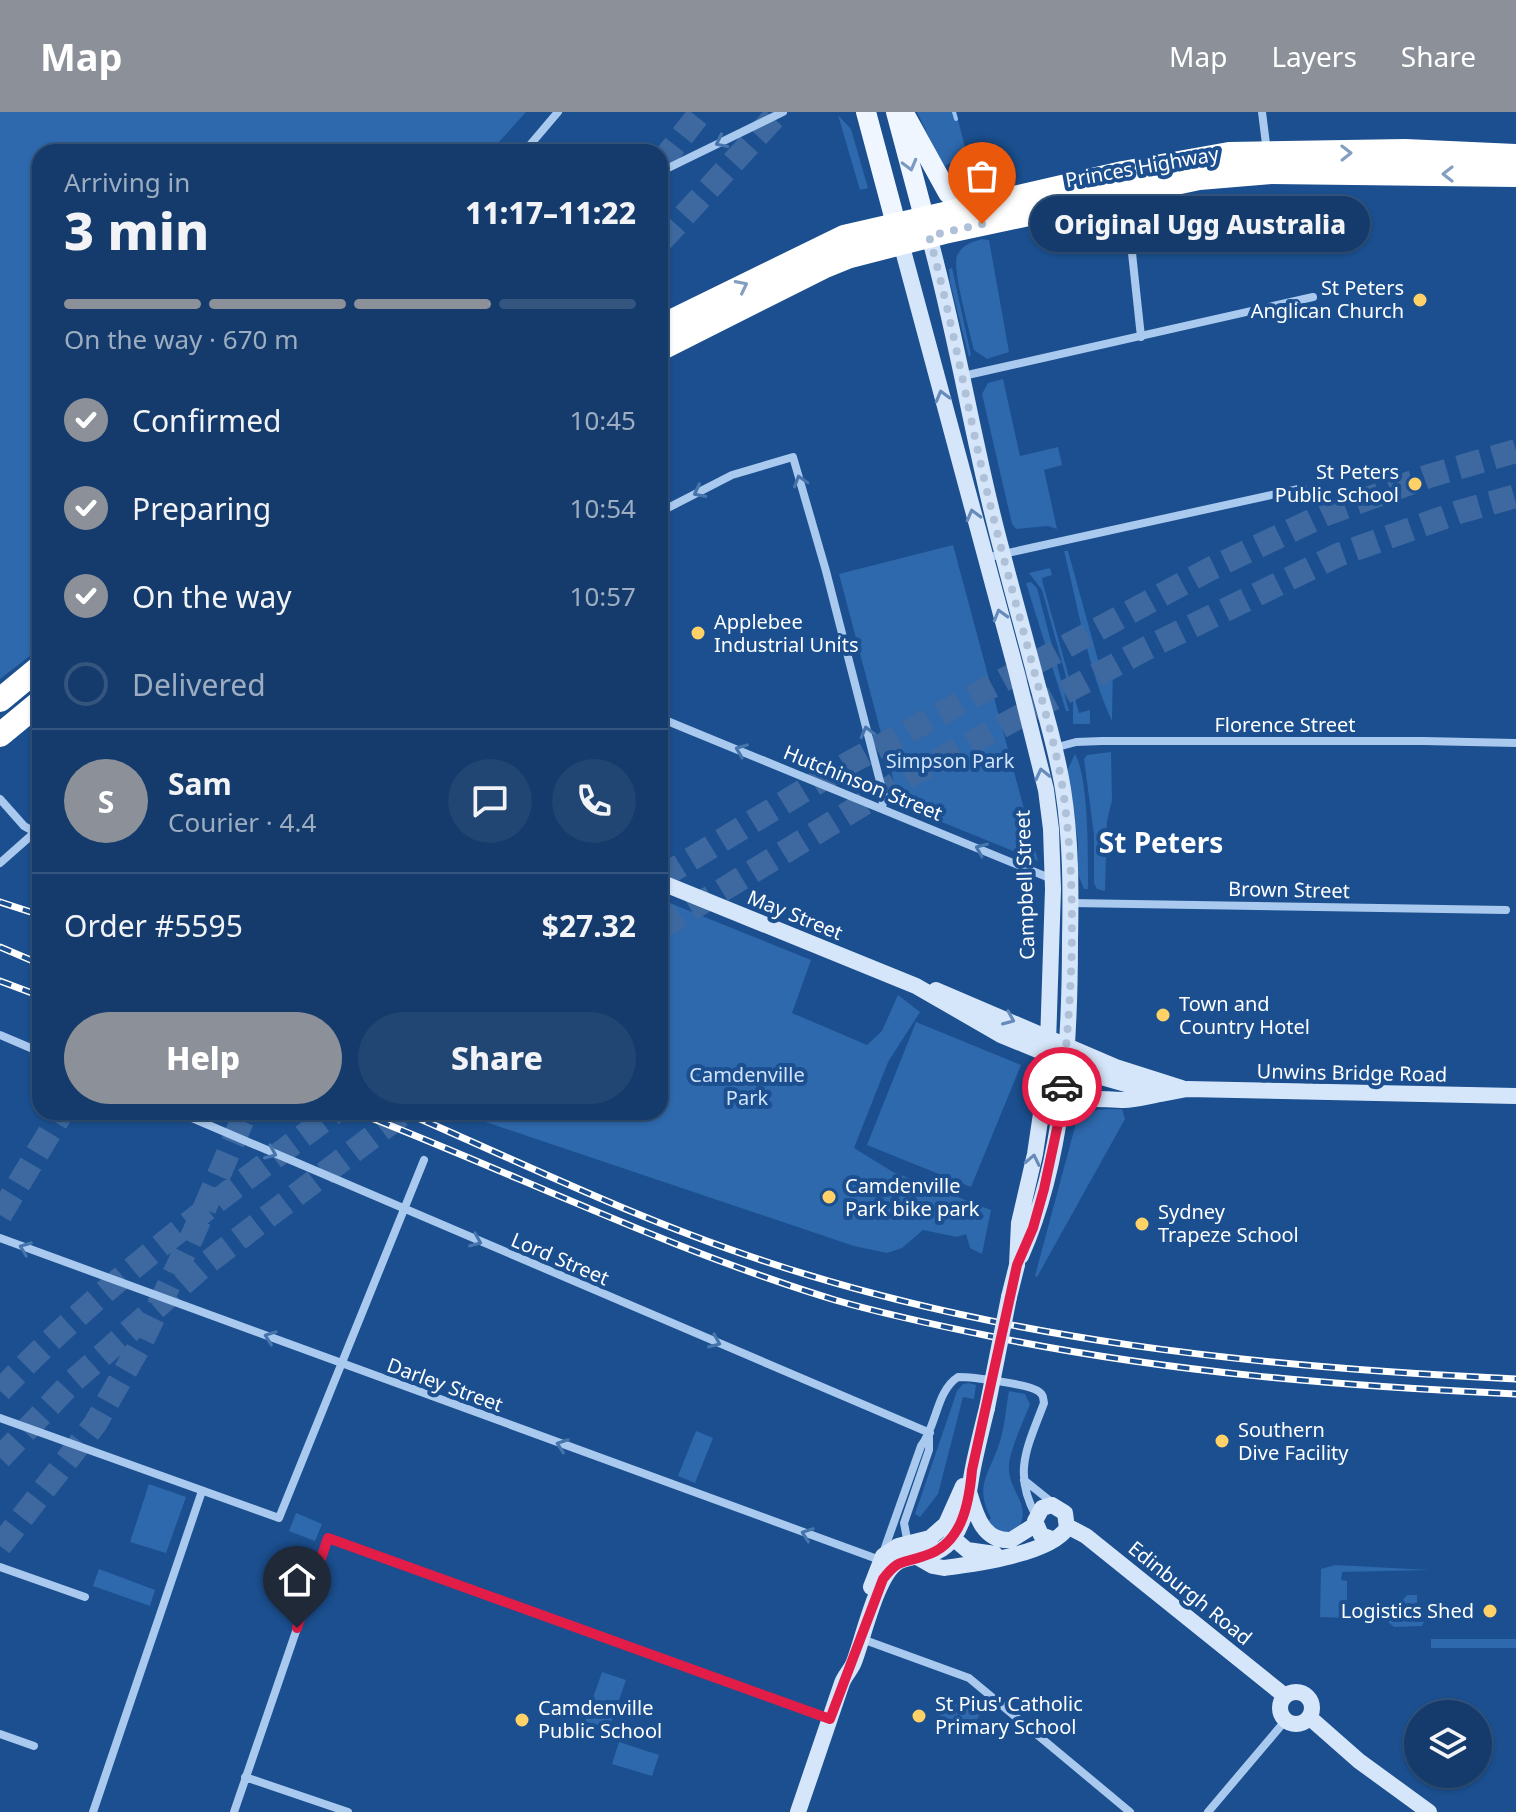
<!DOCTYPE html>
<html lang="en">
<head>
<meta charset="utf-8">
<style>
  :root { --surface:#143b6b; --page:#214673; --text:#f1f3f6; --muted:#9dadc1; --line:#33557e; --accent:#8c9099 }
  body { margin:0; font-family:"Noto Sans",sans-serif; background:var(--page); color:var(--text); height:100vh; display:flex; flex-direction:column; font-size:30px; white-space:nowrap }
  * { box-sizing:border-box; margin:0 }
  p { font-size:26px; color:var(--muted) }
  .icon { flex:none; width:44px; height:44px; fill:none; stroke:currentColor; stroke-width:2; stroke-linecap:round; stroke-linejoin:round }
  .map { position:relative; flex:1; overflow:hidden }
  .panel { position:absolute; left:32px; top:32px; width:636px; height:976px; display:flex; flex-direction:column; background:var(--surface); border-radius:24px; box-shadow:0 2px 6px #0004,0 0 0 2px var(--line) }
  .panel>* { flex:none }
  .fabs { position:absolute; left:1404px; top:1588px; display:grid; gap:16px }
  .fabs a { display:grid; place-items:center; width:88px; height:88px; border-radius:50%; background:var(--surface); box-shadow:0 2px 6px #0004,0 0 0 2px var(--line); font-size:40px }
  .pin { position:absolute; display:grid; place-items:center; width:68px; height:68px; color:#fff; margin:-82px -34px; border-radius:50% 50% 50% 0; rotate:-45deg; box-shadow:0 0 8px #0007 }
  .pin .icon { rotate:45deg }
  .courier { position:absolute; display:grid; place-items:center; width:80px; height:80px; margin:-40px; border:6px solid #e11d48; border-radius:50%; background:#fff; color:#222; box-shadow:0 2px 10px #0007 }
  .bubble { position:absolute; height:56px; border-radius:28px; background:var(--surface); box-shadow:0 2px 6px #0004,0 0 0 2px var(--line); font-size:26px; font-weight:800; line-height:56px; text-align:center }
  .head em { font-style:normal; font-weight:800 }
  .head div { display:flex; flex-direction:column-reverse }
  .head { display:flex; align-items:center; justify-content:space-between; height:136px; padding:0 32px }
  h1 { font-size:52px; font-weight:800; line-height:60px }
  .bar { display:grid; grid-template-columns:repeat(4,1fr); gap:12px 8px; align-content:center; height:96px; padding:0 32px }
  .bar i { height:10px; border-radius:6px; background:var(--line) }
  .bar .on { background:var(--accent) }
  .bar p { grid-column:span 4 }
  .line { display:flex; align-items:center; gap:20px; padding:0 32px; border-top:2px solid var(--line) }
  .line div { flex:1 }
  .round { display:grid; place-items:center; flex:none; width:84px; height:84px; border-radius:42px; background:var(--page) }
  ol { padding:0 32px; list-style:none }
  li { display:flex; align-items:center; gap:24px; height:88px }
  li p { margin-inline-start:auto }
  li .icon { padding:8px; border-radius:50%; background:var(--accent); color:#fff; stroke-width:4 }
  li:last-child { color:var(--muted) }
  li i { width:44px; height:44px; border:4px solid var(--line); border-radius:50% }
  .primary-button { display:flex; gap:16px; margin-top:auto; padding:16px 32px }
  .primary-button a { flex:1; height:92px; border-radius:48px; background:var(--accent); color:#fff; font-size:32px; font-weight:800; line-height:92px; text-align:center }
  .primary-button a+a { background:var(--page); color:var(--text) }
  header { display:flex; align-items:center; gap:48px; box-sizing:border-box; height:112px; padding:0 40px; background:var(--accent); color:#fff }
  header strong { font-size:38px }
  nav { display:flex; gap:44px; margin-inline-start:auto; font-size:28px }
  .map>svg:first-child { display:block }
  .green { fill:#2e69ad }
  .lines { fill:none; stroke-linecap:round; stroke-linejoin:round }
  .stream { stroke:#9cc4f0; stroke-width:4 }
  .highway-tunnel { stroke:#3d69a0; stroke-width:24; stroke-dasharray:24 12; stroke-linecap:butt }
  .street { stroke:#a9c9ee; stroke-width:8 }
  .secondary { stroke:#d6e6fa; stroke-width:16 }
  .primary { stroke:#f0f6ff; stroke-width:20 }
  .highway { stroke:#fff; stroke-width:24 }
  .rail-casing { stroke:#fff; stroke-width:7 }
  .rail { stroke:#1b4f8f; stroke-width:4; stroke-dasharray:12; stroke-linecap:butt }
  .secondary-bridge { stroke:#d6e6fa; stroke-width:16 }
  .oneway { stroke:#4674ac }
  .oneway2 { stroke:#829ec1 }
  .oneway3 { stroke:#7b9ac1 }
  .oneway4 { stroke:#668bba }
  .done { stroke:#afc1d8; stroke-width:8; stroke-dasharray:0 14.4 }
  .route { stroke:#e11d48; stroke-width:10 }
  .poi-dot { fill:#ffd166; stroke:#1b4f8f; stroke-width:3 }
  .labels { text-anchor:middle; stroke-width:8; stroke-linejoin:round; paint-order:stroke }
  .street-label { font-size:20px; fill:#fff; stroke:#1b4f8f }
  .poi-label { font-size:20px; fill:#fff; stroke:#1b4f8f; text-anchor:start }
  .park-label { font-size:20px; fill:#cfe3fa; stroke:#1b4f8f }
  .district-label { font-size:28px; font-weight:bold; fill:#fff; stroke:#1b4f8f }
</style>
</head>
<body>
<header>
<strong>Map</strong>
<nav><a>Map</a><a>Layers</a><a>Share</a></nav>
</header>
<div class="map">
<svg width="1516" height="1700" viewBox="0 0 1516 1700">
  <rect width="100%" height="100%" fill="#1b4f8f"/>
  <!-- green -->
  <path class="green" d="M0,0H526L490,40H40V536L0,567Z
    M917,0H956L966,39L964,43L943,55Z
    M838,3L851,17L868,76L860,78Z
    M982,127L989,128L1009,240L987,247L974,238C970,220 952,158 957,144C961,133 972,130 982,127Z
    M952,156L971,243L969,245L950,170L949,157Z
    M1003,267L1020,344L1058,335L1062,353L1044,358L1057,417L1048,414L1016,417L1012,412L982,282L988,271Z
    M953,433L1038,749L900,693L839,462Z
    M1064,439H1068L1098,548H1113L1112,609C1088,557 1078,495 1064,439Z
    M1050,456L1052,463L1042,466L1043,472L1079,601L1090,598V612H1073V590L1042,478L1029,461Z
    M1031,470L1037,476L1069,599H1066L1026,471Z
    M1111,640L1112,688L1107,709L1105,779L1097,777L1094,771V723L1084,647L1087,643Z
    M1075,642C1089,667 1088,745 1088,777H1084L1078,762V729L1067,659Z
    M660,787L811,848L792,901L867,933L882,919L898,883L920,900L888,950L854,1036L893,1060L991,1098L982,1142L970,1136L966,1122L957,1125L923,1118L902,1136L887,1141L854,1134L456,1000H660Z
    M916,910L1021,953L971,1075L867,1033Z
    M1122,997L1125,1007L1037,1165L1035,1164L1076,1011C1087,994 1104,998 1122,997Z
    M969,1271L976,1273L974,1287L963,1285L938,1382L920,1405L915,1402L957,1279L963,1272Z
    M1009,1279L1025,1282L1030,1292C1024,1309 1007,1342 1009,1359C1011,1382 1034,1396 1016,1419L1003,1422L987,1410L991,1406C973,1373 991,1360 1000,1329C1005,1313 1006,1295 1009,1279Z
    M696,1319L713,1326L695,1371L678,1364Z
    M149,1372L186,1385L166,1441L130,1430Z
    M296,1401L322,1412L315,1429L289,1419Z
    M1335,1453L1430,1458L1342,1460L1341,1468L1347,1469V1506L1320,1505L1321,1457Z
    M99,1457L155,1478L150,1494L93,1474Z
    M1407,1483H1417V1509L1424,1510L1422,1514L1394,1515L1388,1510V1506Z
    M1431,1527H1516V1536H1431Z
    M602,1560L626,1568L609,1617L585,1609Z
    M949,1586L980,1602L969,1623L938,1607Z
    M619,1630L659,1643L652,1664L612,1652Z"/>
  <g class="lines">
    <!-- stream -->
    <path class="stream" d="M954,0L956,7"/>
    <!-- highway-tunnel -->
    <path class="highway-tunnel" d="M660,52L701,0
      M660,130L779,0
      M660,766L849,651L1208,458L1326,402L1429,364L1516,339
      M660,816L909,664L1145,537L1338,443L1459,400L1516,384
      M0,1103L62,1000
      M0,1279C100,1174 219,1087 335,1000
      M0,1346L72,1270L203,1154L405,1000
      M0,1434L95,1312L139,1235L192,1125L246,1000"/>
    <!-- street -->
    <path class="street" d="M1262,0L1267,40
      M524,40L558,0
      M660,60L783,0
      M1126,85L1141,225
      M963,264L1313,185
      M660,400L732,363L793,345L826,459L884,685L882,696
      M985,446L1303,376
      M660,606L1052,767
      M1054,636L1076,630L1102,629H1423L1516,631
      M0,687L24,714L40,723
      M0,751L34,721L40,711
      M1071,791L1506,798
      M0,923L40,940
      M178,1000L930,1321
      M0,1126L880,1448
      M0,1306L279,1406L424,1048
      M1024,1368L1054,1392
      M908,1432L904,1411L929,1338V1325
      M883,1441L921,1334C937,1314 936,1279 958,1265C972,1265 1028,1272 1038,1279C1044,1283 1043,1286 1044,1291C1028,1334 1012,1360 1036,1404
      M0,1455L85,1485
      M862,1527L969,1566L1130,1700
      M0,1622L34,1634
      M245,1665L348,1700
      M93,1700L202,1379
      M234,1700L328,1426L829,1607
      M1208,1700L1285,1609"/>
    <!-- secondary -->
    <path class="secondary" d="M929,124C954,214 969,305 991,396C1005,454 1022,513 1037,571C1047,606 1057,641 1063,677C1071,728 1071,777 1070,828C1070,933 1064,1047 1021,1144
      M901,131L1016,558L1046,678L1051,717L1053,777L1047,962L1035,1042L1019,1111L1017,1153L1009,1185
      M660,770L916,874L1001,923L1105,966L1161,982L1187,977L1516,984
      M936,878L1116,955L1182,976
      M1059,1006C1080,980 1094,988 1124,988C1135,988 1145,985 1156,983
      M970,1383C976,1404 984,1430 1011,1428L1035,1413
      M1067,1414L1086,1424L1285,1584
      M953,1426L967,1438L995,1442
      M919,1446L933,1454L944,1456C974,1452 1050,1442 1067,1416L1065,1401L1052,1393L1042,1396L1035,1409L1041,1423L1052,1427
      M871,1475L883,1444L898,1434L930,1426L946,1412L963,1374
      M1280 1596a16 16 0 1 1 32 0a16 16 0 1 1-32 0Z
      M1309,1605L1359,1649L1429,1700
      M798,1700L842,1571C845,1563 851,1558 854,1550C863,1527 877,1462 898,1450C917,1440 938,1448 953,1426C968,1406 968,1380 973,1356C977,1336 982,1316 987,1296"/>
    <!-- primary -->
    <path class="primary" d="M866,0L900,127
      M896,0L928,120
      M905,3L948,81L957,90L968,95"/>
    <!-- highway -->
    <path class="highway" d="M660,215L844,125L1123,61L1229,42L1405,39L1516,44
      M660,237L823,155L850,144L944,120L1199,66L1271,60L1516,63
      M0,588L40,555
      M0,623L40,590"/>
    <defs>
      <path id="rail" d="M0,790L40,803
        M0,835L40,852
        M0,869L40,884
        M356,1000C516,1062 670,1138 835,1188C887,1203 940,1214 994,1225C1166,1260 1340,1274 1516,1282
        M404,1000C520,1050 635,1106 755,1146C1001,1229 1258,1255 1516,1267"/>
    </defs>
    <!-- rail casing -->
    <use href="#rail" class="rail-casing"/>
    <!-- rail -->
    <use href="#rail" class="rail"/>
    <!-- secondary-bridge -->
    <path class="secondary-bridge" d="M987,1296L1009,1185"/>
  </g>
  <!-- one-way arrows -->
  <defs><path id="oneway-chevron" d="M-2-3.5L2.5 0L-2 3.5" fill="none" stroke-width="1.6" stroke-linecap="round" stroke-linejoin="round" transform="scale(2)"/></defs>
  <g class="oneway">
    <use href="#oneway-chevron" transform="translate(721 30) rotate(154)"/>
    <use href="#oneway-chevron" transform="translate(800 369) rotate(-107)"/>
    <use href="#oneway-chevron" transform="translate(699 380) rotate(153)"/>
    <use href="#oneway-chevron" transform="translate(867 620) rotate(-104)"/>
    <use href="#oneway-chevron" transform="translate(741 638) rotate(-158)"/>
    <use href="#oneway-chevron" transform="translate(981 737) rotate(-157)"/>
    <use href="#oneway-chevron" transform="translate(271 1041) rotate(23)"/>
    <use href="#oneway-chevron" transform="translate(476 1129) rotate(23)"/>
    <use href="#oneway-chevron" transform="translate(25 1136) rotate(-159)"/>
    <use href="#oneway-chevron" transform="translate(270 1225) rotate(-160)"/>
    <use href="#oneway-chevron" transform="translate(715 1230) rotate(23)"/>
    <use href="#oneway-chevron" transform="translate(562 1333) rotate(-160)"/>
    <use href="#oneway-chevron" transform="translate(807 1422) rotate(-160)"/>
  </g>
  <g class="oneway2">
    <use href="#oneway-chevron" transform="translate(1346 41) rotate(-1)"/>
    <use href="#oneway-chevron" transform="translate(1448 62) rotate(-180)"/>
    <use href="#oneway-chevron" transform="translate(742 174) rotate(-27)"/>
  </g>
  <use class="oneway3" href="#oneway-chevron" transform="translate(910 53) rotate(75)"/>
  <g class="oneway4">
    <use href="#oneway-chevron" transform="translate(942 284) rotate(-105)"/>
    <use href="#oneway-chevron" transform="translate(973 403) rotate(-105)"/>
    <use href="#oneway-chevron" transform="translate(1000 503) rotate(-106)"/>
    <use href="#oneway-chevron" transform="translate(1042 662) rotate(-103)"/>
    <use href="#oneway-chevron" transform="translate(1009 907) rotate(23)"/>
    <use href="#oneway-chevron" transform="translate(1033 1048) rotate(-78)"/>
  </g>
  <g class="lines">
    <!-- done -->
    <path class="done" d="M982,112L929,124C954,214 969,306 991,396C1005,453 1021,510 1036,566C1046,603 1057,640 1063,678C1077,776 1073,877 1062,975"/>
    <!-- route -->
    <path class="route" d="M297,1516L328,1426L830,1607L883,1467C899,1446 902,1452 924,1444C962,1433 969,1392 972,1358L1017,1153L1033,1116L1044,1077L1059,1007L1062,975"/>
  </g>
  <!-- markers -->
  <g class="poi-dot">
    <circle cx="1420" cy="188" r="8"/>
    <circle cx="1415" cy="372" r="8"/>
    <circle cx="698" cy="521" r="8"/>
    <circle cx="1163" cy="903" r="8"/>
    <circle cx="829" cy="1085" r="8"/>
    <circle cx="1142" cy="1112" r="8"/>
    <circle cx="1222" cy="1329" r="8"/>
    <circle cx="1490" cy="1499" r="8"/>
    <circle cx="919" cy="1604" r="8"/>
    <circle cx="522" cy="1608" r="8"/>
  </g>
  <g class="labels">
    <!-- street labels -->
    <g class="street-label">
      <text transform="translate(1142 55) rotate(-10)" y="7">Princes Highway</text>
      <text x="1285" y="620">Florence Street</text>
      <text transform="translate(863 671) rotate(22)" y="7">Hutchinson Street</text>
      <text transform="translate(1025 773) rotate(-92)" y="7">Campbell Street</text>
      <text transform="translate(1289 778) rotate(1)" y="7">Brown Street</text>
      <text transform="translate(795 803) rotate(22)" y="7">May Street</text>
      <text transform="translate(1352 961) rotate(1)" y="7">Unwins Bridge Road</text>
      <text transform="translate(560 1147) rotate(23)" y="7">Lord Street</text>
      <text transform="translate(445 1273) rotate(20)" y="7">Darley Street</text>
      <text transform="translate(1190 1481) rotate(39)" y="7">Edinburgh Road</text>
    </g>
    <!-- poi labels -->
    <g class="poi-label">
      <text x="1404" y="183" text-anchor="end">St Peters<tspan x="1404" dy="23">Anglican Church</tspan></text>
      <text x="1399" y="367" text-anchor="end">St Peters<tspan x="1399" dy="23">Public School</tspan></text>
      <text x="714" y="517">Applebee<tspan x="714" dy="23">Industrial Units</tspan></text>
      <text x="1179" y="899">Town and<tspan x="1179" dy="23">Country Hotel</tspan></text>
      <text x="845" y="1081">Camdenville<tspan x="845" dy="23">Park bike park</tspan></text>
      <text x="1158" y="1107">Sydney<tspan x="1158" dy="23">Trapeze School</tspan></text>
      <text x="1238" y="1325">Southern<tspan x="1238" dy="23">Dive Facility</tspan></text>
      <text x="1474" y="1506" text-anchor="end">Logistics Shed</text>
      <text x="935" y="1599">St Pius' Catholic<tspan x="935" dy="23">Primary School</tspan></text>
      <text x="538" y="1603">Camdenville<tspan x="538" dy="23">Public School</tspan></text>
    </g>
    <!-- park labels -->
    <g class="park-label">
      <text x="950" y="656">Simpson Park</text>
      <text x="747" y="970">Camdenville<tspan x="747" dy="23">Park</tspan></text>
    </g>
    <!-- district labels -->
    <g class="district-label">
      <text x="1161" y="741">St Peters</text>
    </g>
  </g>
</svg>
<div class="fabs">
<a><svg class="icon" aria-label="layers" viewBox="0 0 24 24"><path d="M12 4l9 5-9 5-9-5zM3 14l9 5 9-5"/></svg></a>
</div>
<div class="pin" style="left:982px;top:112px;background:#ea580c"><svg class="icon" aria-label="bag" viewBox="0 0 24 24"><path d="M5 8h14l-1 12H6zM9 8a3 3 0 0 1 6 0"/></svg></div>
<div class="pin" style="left:297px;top:1516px;background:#1f2937"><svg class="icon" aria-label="home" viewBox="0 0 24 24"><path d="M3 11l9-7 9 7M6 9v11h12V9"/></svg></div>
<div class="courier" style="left:1062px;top:975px"><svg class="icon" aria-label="car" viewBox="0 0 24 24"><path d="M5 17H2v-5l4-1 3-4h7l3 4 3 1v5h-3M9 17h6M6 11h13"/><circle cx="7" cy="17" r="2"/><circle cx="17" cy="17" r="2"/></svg></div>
<div class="bubble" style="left:1030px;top:84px;width:340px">Original Ugg Australia</div>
<section class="panel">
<div class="head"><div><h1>3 min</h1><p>Arriving in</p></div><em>11:17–11:22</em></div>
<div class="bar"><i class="on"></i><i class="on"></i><i class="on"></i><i></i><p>On the way · 670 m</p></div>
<ol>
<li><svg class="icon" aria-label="check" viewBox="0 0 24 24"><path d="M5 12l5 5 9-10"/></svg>Confirmed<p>10:45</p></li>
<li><svg class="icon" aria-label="check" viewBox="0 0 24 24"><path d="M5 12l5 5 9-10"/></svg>Preparing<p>10:54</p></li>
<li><svg class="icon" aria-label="check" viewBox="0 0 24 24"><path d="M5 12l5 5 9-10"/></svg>On the way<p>10:57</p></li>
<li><i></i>Delivered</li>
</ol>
<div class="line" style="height:144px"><b class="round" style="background:var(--accent);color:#fff">S</b><div><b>Sam</b><p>Courier · 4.4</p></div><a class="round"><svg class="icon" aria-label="chat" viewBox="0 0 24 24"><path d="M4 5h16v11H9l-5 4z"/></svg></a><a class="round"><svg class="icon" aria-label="phone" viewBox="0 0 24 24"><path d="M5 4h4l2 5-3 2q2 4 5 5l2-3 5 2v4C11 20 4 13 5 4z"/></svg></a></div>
<div class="line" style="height:104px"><div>Order #5595</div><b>$27.32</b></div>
<div class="primary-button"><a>Help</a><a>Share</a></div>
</section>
</div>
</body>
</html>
